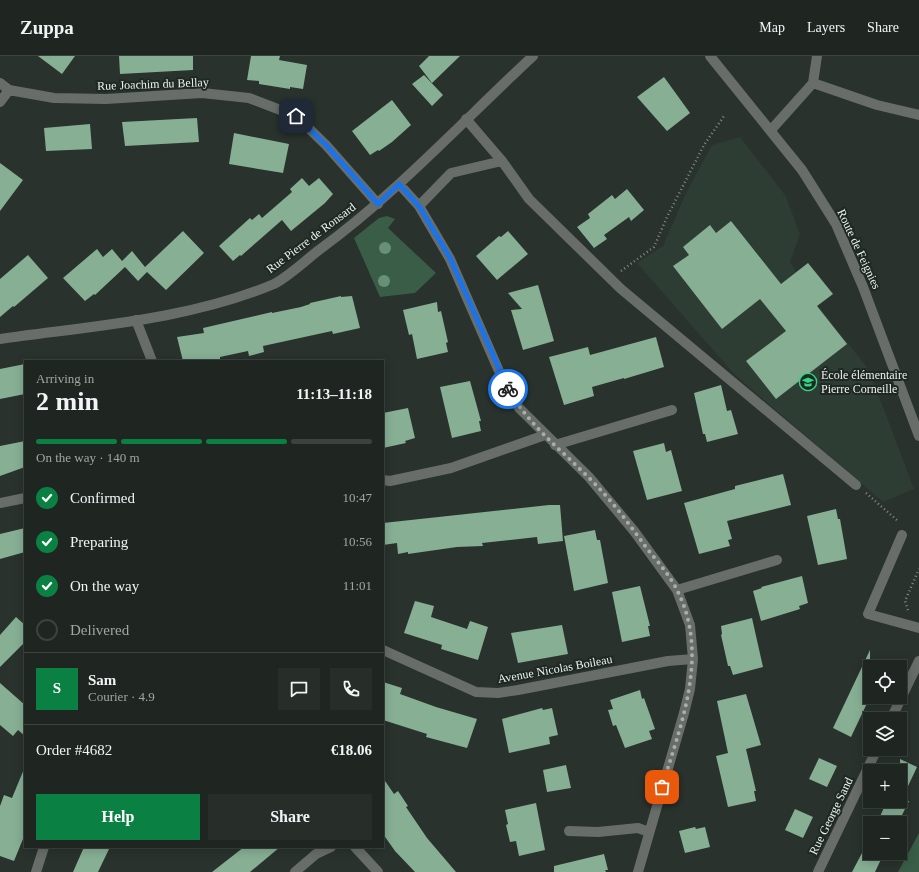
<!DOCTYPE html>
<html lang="en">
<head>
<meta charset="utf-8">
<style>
  :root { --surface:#1f2621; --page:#272e2a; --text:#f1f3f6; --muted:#a1a5a5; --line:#3c433f; --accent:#0b8043 }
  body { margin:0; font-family:"Times New Roman",serif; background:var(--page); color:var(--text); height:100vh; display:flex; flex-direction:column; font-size:15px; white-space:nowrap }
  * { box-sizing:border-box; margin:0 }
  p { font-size:13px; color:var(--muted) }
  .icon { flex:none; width:22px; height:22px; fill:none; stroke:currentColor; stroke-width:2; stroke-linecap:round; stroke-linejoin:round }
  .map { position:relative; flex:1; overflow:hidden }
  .sheet { position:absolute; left:24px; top:304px; width:360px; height:488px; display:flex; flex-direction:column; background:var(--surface); border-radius:0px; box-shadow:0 2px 10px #0003,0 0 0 1px var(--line) }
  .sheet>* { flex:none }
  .controls { position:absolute; left:863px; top:604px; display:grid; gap:8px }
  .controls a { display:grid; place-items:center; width:44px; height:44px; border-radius:0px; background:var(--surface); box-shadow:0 2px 10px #0003,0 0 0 1px var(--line); font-size:20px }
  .pin { position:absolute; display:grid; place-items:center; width:34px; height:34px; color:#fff; margin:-17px; border-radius:8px; box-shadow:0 2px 6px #0006 }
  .courier { position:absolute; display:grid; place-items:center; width:40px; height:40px; margin:-20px; border:3px solid #1a73e8; border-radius:50%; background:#fff; color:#222; box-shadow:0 1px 5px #0007 }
  .overview em { font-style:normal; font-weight:600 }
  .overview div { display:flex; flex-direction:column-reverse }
  .overview { display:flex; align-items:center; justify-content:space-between; height:68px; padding:0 12px }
  h1 { font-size:26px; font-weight:600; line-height:30px }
  .bar { display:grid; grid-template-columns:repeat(4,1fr); gap:6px 4px; align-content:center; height:48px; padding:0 12px }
  .bar i { height:5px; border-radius:3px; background:var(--line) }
  .bar .current { background:var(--accent) }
  .bar p { grid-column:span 4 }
  .line { display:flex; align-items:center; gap:10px; padding:0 12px; border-top:1px solid var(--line) }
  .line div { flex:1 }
  .round { display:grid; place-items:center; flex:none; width:42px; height:42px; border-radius:0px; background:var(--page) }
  ol { padding:0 12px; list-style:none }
  li { display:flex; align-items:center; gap:12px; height:44px }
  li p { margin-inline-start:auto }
  li .icon { padding:4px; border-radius:50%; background:var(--accent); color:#fff; stroke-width:4 }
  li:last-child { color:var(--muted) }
  li i { width:22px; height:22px; border:2px solid var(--line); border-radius:50% }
  .button { display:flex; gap:8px; margin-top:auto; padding:8px 12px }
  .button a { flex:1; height:46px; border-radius:0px; background:var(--accent); color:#fff; font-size:16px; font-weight:600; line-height:46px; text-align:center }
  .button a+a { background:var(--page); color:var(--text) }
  header { display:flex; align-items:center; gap:24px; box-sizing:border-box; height:56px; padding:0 20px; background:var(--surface); border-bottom:1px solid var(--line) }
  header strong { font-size:19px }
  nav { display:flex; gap:22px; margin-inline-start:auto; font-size:14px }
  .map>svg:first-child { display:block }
  .built { fill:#2e3d33 }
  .green { fill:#395d46 }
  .building { fill:#86af94 }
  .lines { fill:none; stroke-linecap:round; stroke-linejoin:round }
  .path { stroke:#848c86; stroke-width:2.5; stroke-dasharray:1 3; stroke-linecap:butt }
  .minor { stroke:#686d6a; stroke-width:10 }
  .tree { fill:#689076 }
  .done { stroke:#a8afab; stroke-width:4; stroke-dasharray:0 7.2 }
  .route { stroke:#1a73e8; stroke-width:5 }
  .labels { text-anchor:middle; stroke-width:4; stroke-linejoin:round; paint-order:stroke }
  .street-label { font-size:12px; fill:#edf3ef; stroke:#1f2822 }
  .poi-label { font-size:12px; fill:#edf3ef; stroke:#1f2822; text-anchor:start }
</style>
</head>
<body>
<header>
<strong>Zuppa</strong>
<nav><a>Map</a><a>Layers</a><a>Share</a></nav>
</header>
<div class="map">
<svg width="919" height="816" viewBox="0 0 919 816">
  <rect width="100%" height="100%" fill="#29322c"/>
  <!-- built -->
  <path class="built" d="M740,81L785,139L800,178L790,206L796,216L808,207L833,238L818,250L866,310L876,333L914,433L883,446L735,319L637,207L663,190L686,137L712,89Z"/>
  <!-- green -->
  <path class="green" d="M387,160L395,163L388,172L436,217L415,237L380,241L354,182L379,162Z
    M919,777V816H898Z"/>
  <!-- building -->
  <path class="building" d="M38,0H75L62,18Z
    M119,0H193V14L120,18Z
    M251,0H280L279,4L307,9L303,33L290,31V33L259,28V25L247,24Z
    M429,0H460L432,27L419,10Z
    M424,19L443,39L432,50L412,28Z
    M664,21L690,57L667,75L637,41Z
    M392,44L411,69L392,86L379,95L378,94L370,99L352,75Z
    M197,62L199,86L125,90L122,66Z
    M90,68L92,93L46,95L44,72Z
    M234,77L289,88L283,117L229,108Z
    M0,107L23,124L0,155Z
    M302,122L309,130L319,122L333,138L325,147L291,175L282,164L241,200L240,199L233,205L219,190L250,162L252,164L259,158L262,162L292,136L290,133Z
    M627,133L644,154L631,165L629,161L604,179L607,183L594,192L577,171L590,162L588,158L612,139L615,143Z
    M731,165L781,228L808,207L833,238L817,250L847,288L776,343L746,305L786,275L760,243L722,273L673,210L689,199L683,191L710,169L716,177Z
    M183,175L204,197L166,234L147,216L138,225L125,211L95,239L94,238L85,245L63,222L97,193L103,201L112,193L122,205L132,195L145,211Z
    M508,175L528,198L497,224L476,200L499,180L501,181Z
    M28,199L48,222L14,251L13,250L0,261V223Z
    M538,229L554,285L523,294L511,254L522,253L508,237Z
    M341,240V241L352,240L360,272L333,278L332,275L263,290L264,296L249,300L248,295L220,301V305H183L177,281L204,277L203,272L272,256V257L301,251L310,248V247Z
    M437,246L438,256L441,255L448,286L446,287L448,296L417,303L412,278L409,279L403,254Z
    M656,281L664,311L624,323V322L592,331L594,340L564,349L549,301L588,291L590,299Z
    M25,308V338L0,343V313Z
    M470,325L481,365H479L481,375L452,382L440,331Z
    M721,329L727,355L731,354L738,378L707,386L705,378H703L694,337Z
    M408,352L415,382L405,385L406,387L383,392V357Z
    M25,385V411L0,420V390Z
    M664,387L666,396L671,394L682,435L647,444L633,395Z
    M783,418L791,449L727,465L732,483L728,484L730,490L699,498L684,447L735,433V430Z
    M549,449H560L563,485L538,488L537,481L482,487L483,490L457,491L408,498V496L398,498L397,487L383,489V467Z
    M836,453L838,463H840L847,503L818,509L807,460Z
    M25,472V496L0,503V478Z
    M595,474L597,484H600L608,527L574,535L564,480Z
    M802,520L808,547L799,550L800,553L761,565L753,535L762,532L761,531Z
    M640,530L650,570H648L650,580L622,586L612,536Z
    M415,545L434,550L431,561L467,573L470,565L488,571L478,604L441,593L442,589L404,577Z
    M16,561L25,569V586L0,611V579Z
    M752,562L763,611L733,619L730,610H728L721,579L722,578L721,570Z
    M562,569L568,598L518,607L511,577Z
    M870,594V641L851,681L833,672Z
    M383,626L402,632L400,638L436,651L477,663L467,692L426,681L427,678L383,664Z
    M0,627L25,649V680L18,674L13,680L0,669Z
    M640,634L642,643L644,642L655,673L649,675L652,683L625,692L616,669L613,670L608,654L613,653L610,644Z
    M746,638L761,689L746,693L756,735H754L756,745L728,751L716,700L728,697L717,645Z
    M542,652L543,654L552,652L558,679L549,681L550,688L509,697L502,663Z
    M819,702L837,710L827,731L809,723Z
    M900,703L917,711L901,745H909L898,767H877L887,745H900Z
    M566,709L571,732L547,736L543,714Z
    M24,713L25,778L14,805L0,800V750L4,739L12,742Z
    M383,722L394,738L398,735L408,750L406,751L427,782L456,816H415L395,795L383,778Z
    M536,747L545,794L519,800L516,785L510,786L506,769L508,768L505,754Z
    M795,753L813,761L803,782L785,774Z
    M695,771L696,773L705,771L710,791L685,797L679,775Z
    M84,791H110L98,816H73Z
    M244,791H280L250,816H212Z
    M862,797H884L875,816H852Z
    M604,798L608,814H605L606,816H554V810Z"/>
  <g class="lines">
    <!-- path -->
    <path class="path" d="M621,215L654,191L667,161L704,89L724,60
      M866,437L898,465
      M908,554L905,545L919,513"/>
    <!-- minor -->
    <path class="minor" d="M710,0L802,114L836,168L863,231L919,380
      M0,27L9,34L54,42L106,43L202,37L249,42L296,60L326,89L378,148
      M813,27L877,49L919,59
      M0,46L9,34
      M771,74L813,27L817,0
      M502,105L529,143L621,233L856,429
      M399,128L419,150L450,203L502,322L519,352L589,421L634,475L677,534L690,569L693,603L690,633L684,657L638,816
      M419,150L451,117L502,105L466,63
      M136,264L152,305
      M0,283C91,270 188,264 274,228C288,221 306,204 319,194C397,137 463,65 533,0
      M555,389L672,354
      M383,424L390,425L451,412L545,379
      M0,447L25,442
      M902,479L868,558L919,572
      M677,534L777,504
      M383,594L476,636L498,637L518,634L668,605L693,603
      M891,663L919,605
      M569,775L598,776L638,772L649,776
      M355,791L378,816
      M36,816L44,791
      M295,816L316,798L331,791
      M818,816L877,693"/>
  </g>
  <!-- trees -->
  <g class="tree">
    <circle cx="385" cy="192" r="6"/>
    <circle cx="384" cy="225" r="6"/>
  </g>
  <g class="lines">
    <!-- done -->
    <path class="done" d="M508,333C528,368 559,392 587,420C609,441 628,466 645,490C656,504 669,518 677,534C710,598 681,668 662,731"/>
    <!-- route -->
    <path class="route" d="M296,60L326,89L378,148L399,128L419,150L450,202L508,333"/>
  </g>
  <!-- icons -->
  <defs>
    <symbol id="school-ring" viewBox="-11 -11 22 22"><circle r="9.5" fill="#1f2822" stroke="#2ed883" stroke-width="1.5"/><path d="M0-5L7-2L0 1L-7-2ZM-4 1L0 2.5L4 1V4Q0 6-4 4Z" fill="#2ed883"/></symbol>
  </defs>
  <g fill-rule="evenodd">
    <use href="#school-ring" x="798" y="316" width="20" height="20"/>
  </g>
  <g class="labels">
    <!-- street labels -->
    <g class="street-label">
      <text transform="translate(153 28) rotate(-2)" y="4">Rue Joachim du Bellay</text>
      <text transform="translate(311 182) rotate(-37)" y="4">Rue Pierre de Ronsard</text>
      <text transform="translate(859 193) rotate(65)" y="4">Route de Feignies</text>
      <text transform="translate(555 613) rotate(-10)" y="4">Avenue Nicolas Boileau</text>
      <text transform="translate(831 760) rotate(-64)" y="4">Rue George Sand</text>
    </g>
    <!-- poi labels -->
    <g class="poi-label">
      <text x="821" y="323">École élémentaire<tspan x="821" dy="14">Pierre Corneille</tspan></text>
    </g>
  </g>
</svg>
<div class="controls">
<a><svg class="icon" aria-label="locate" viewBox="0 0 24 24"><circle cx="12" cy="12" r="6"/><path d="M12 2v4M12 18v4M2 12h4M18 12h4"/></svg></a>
<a><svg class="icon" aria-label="layers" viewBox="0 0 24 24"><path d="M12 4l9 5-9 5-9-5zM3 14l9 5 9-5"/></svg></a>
<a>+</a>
<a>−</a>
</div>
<div class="pin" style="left:662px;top:731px;background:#ea580c"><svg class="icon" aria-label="bag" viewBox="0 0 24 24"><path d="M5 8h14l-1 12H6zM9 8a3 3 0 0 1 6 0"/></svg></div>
<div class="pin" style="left:296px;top:60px;background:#1f2937"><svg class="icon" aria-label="home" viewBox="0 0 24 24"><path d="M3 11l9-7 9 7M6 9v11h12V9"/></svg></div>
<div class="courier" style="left:508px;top:333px"><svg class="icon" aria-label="bike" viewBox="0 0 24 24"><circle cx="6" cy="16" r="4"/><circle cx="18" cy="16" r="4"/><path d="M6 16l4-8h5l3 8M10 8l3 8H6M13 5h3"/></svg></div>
<section class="sheet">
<div class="overview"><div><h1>2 min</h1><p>Arriving in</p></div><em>11:13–11:18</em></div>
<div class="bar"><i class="current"></i><i class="current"></i><i class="current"></i><i></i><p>On the way · 140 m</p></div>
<ol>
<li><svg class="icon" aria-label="check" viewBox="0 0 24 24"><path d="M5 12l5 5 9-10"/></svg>Confirmed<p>10:47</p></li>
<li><svg class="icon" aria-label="check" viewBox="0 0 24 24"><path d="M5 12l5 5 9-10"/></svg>Preparing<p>10:56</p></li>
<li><svg class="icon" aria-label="check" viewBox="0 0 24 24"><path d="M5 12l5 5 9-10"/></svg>On the way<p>11:01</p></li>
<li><i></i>Delivered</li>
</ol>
<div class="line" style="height:72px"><b class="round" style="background:var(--accent);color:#fff">S</b><div><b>Sam</b><p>Courier · 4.9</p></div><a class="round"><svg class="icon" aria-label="chat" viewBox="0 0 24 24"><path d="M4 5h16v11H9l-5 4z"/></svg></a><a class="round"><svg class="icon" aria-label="phone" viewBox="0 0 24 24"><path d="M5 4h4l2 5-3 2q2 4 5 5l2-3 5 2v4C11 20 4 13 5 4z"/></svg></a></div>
<div class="line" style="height:52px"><div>Order #4682</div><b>€18.06</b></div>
<div class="button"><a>Help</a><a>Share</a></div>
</section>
</div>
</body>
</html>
